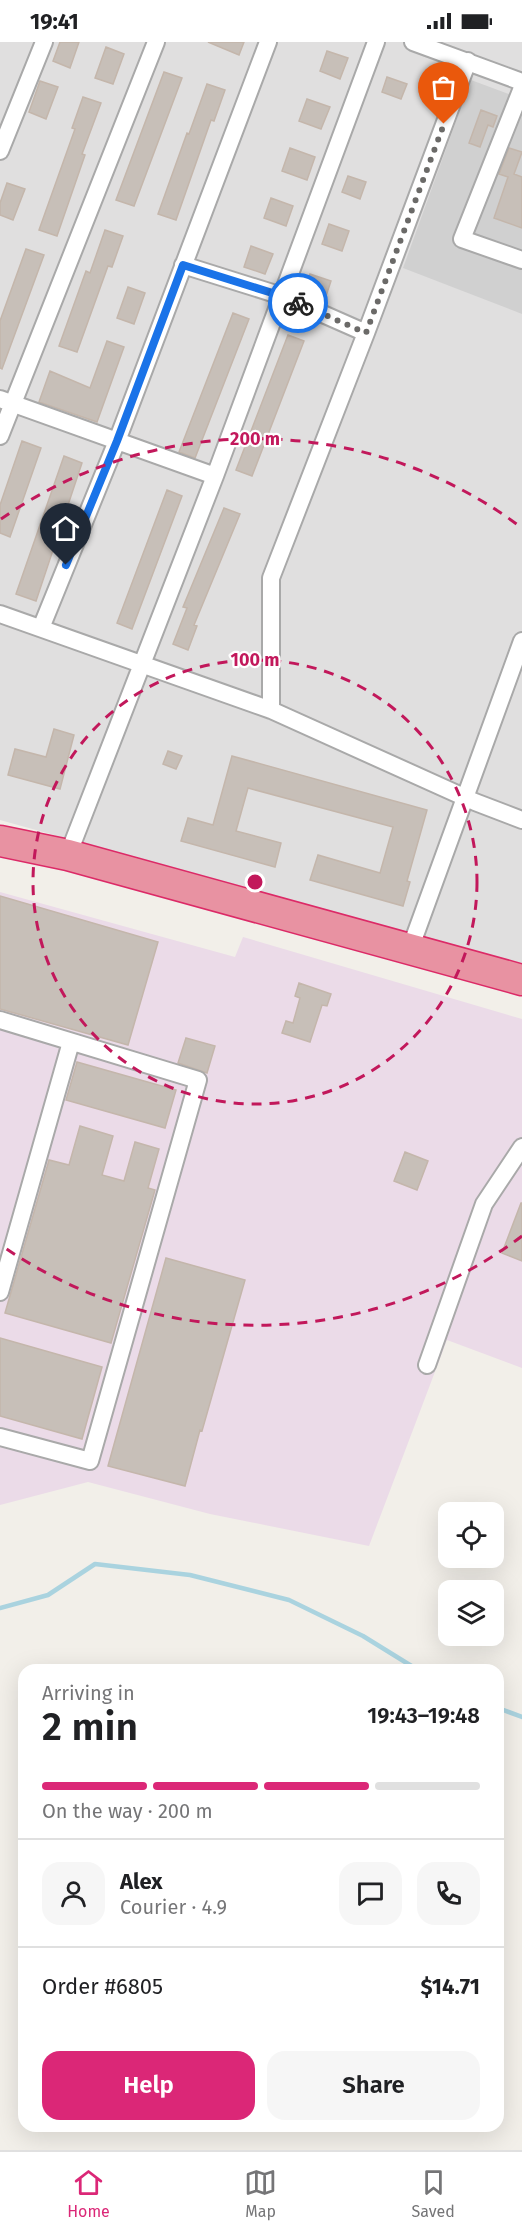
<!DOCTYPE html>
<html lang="en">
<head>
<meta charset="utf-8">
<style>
  :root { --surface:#fff; --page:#f6f6f6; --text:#202124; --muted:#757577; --line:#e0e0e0; --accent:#db2777 }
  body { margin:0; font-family:"Fira Sans",sans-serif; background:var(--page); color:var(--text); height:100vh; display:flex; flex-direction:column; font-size:22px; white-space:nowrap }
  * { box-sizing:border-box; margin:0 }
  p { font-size:20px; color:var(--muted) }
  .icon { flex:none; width:33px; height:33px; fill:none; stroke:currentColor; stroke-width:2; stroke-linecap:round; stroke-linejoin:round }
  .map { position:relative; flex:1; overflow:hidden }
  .side { position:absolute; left:18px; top:1622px; width:486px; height:468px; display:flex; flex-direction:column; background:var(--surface); border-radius:18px; box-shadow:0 6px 24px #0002 }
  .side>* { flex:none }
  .tools { position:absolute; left:438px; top:1460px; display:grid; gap:12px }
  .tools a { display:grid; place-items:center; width:66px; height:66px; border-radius:12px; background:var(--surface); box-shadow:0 6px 24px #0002; font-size:30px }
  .pin { position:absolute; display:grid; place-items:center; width:51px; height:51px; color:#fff; margin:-62px -26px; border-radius:50% 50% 50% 0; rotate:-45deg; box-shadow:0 0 6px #0007 }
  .pin .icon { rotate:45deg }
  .courier { position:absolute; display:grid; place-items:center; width:60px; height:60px; margin:-30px; border:4px solid #1a73e8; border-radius:50%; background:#fff; color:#222; box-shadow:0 2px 8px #0007 }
  .summary em { font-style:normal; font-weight:600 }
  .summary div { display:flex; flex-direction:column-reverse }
  .summary { display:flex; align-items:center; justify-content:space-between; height:102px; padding:0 24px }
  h1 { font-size:39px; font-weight:600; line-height:45px }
  .bar { display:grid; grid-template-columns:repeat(4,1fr); gap:9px 6px; align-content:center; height:72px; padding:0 24px }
  .bar i { height:8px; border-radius:4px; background:var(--line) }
  .bar .current { background:var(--accent) }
  .bar p { grid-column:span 4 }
  .line { display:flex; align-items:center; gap:15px; padding:0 24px; border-top:2px solid var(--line) }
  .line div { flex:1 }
  .round { display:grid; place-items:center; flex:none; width:63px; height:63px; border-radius:18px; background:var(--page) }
  .cta { display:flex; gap:12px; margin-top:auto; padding:12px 24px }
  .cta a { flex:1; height:69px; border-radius:18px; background:var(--accent); color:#fff; font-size:24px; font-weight:600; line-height:69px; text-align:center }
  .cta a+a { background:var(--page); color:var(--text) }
  .status { display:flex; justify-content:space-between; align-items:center; height:42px; padding:0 30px; background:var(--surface); direction:ltr }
  .status svg { height:16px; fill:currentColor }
  .tabs { display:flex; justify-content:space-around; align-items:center; height:84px; border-top:2px solid var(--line); background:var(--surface); font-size:16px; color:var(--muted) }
  .tabs a { display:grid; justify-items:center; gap:3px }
  .tabs .current { color:var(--accent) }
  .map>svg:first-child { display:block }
  .residential { fill:#e0dfdf }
  .industrial { fill:#ebdbe8 }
  .religious { fill:#d0d0d0 }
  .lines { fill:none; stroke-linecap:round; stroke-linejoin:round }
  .stream { stroke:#aad3df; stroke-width:4.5 }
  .building { fill:#c7bfb8; stroke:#c4b6ab; stroke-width:1.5 }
  .street-casing { stroke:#a9a9a9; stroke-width:20 }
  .highway-casing { stroke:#dc2a67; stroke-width:33 }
  .street { stroke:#fff; stroke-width:16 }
  .highway { stroke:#e892a2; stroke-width:30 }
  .done { stroke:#6b6a68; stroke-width:6; stroke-dasharray:0 10.8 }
  .route { stroke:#1a73e8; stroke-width:8 }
  .ring { fill:none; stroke:#c2185b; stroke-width:3; stroke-dasharray:10 8 }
  .centre { fill:#c2185b; stroke:#fff; stroke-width:3 }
  .ring-label { font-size:18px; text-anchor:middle; font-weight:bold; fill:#c2185b; stroke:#fff; stroke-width:4.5; stroke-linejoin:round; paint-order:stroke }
</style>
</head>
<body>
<div class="status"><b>19:41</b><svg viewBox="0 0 49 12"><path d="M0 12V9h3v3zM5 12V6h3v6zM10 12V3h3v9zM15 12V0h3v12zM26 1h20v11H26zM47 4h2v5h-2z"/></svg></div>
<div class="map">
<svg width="522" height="2108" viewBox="0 0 522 2108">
  <rect width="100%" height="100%" fill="#f2efe9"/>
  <!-- residential -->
  <path class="residential" d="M0,0H522V923L0,778Z"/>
  <!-- industrial -->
  <path class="industrial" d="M0,850L235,915L243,895L522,977V1326L447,1298L369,1504L210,1472L88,1440L0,1463Z"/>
  <!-- religious -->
  <path class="religious" d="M471,38L522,57V272L403,226Z"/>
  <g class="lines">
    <!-- stream -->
    <path class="stream" d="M0,1566L48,1553L95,1522L190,1533L289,1558L363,1594L418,1628
      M498,1666L522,1675"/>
  </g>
  <!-- building -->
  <path class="building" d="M60,0H79L70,26L53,19Z
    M208,0H244L239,13Z
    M106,5L124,12L113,42L95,36Z
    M327,9L348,16L340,37L320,29Z
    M164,30L182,36L134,164L116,158Z
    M387,35L407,42L401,57L382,50Z
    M40,39L58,45L46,77L29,70Z
    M207,42L225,48L214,79L211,78L176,178L158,172L187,91L189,92Z
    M83,55L101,61L82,112L85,113L57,194L39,188L75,87L72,86Z
    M307,57L330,65L321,87L299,79Z
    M481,68L497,74L493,85L488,83L480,105L469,101Z
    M290,106L315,115L307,138L282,129Z
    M509,106L522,110L514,132L522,135V186L494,176L508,135L499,132Z
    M348,134L366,140L360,157L342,150Z
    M7,141L25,147L13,178L0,173V161Z
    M271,156L293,164L286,184L264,176Z
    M329,182L349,189L342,209L322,202Z
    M105,188L123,194L112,225L108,224L77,310L59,304L86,229L90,231Z
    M251,204L273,212L265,232L244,225Z
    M26,207L44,213L2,327L0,326V279Z
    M310,232L331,239L325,257L304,249Z
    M128,245L145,251L134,282L117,276Z
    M233,271L249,277L195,416L179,410Z
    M288,293L304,299L252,434L236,428Z
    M107,299L124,305L97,380L39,360L50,329L90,346Z
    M22,399L41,406L10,495L0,491V463Z
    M64,414L82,421L36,559L16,552Z
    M167,448L182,454L132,587L117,581Z
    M224,466L240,472L194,583L197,584L188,608L173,602L187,566L183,565Z
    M54,687L74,693L60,747L8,733L15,707L46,715Z
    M168,709L182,714L176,727L163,722Z
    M232,714L427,768L407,839L410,840L403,864L310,838L318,813L380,831L393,785L248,746L236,789L281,801L275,825L181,799L188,776L213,783Z
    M0,854L158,900L128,1003L0,967Z
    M299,941L331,952L327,964L322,963L310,1000L282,991L286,979L293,981L300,956L295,954Z
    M186,996L215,1004L207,1031L178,1021Z
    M77,1020L176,1048L165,1086L66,1058Z
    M80,1084L113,1094L102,1133L124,1139L135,1100L159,1107L148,1146L155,1148L111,1301L5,1271L49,1118L69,1123Z
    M405,1110L428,1119L417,1148L394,1139Z
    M521,1161H522V1219L502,1211Z
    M166,1216L245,1238L202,1389L200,1388L185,1444L108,1424Z
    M0,1296L102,1325L82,1397L0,1374Z"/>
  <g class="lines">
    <defs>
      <path id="street" d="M413,0L522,40
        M522,46L462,197L522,218
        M0,109L44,0
        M183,223L282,254L366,291
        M0,357L215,434
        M0,394L156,0
        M0,572L271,668L475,760L522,778
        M41,586L117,399L268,0
        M271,668V536L366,291L468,19
        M68,813L215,434L376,0
        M410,907L522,599
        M0,978L198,1038L90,1419L0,1395
        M0,1250L71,1000
        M427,1323L484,1162L522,1105"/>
      <path id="highway" d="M0,799L68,813L522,938"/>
    </defs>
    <!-- street casing -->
    <use href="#street" class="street-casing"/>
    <!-- highway casing -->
    <use href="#highway" class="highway-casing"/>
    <!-- street -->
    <use href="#street" class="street"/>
    <!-- highway -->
    <use href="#highway" class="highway"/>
  </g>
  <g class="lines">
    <!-- done -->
    <path class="done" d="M298,261L366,291L444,82"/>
    <!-- route -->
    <path class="route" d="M66,523L117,399L183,223L282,254L298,261"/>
  </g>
  <!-- distance rings -->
  <g class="ring">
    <circle cx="255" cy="840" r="222"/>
    <path d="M522 1194A443 443 0 0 1 1 1203M1 477A443 443 0 0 1 522 486"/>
  </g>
  <circle cx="255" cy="840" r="9" class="centre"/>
  <g class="ring-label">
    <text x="255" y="403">200 m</text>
    <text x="255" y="624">100 m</text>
  </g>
</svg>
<div class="tools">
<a><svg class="icon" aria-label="locate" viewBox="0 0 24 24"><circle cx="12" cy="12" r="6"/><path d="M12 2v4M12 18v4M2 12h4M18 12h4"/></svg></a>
<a><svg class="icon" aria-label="layers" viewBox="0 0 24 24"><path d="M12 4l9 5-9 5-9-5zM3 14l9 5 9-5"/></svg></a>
</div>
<div class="pin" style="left:444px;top:82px;background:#ea580c"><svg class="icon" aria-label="bag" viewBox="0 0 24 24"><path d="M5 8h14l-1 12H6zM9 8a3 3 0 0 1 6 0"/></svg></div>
<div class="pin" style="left:66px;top:523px;background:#1f2937"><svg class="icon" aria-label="home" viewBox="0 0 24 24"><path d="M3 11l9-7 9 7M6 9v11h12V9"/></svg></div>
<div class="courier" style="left:298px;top:261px"><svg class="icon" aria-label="bike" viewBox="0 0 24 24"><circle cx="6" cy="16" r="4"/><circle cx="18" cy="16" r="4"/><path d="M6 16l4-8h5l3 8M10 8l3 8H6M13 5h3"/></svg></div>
<section class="side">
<div class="summary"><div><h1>2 min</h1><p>Arriving in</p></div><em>19:43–19:48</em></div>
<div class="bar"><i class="current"></i><i class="current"></i><i class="current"></i><i></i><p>On the way · 200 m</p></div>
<div class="line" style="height:108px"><a class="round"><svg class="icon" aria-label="person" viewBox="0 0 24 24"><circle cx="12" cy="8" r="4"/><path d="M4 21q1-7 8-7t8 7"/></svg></a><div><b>Alex</b><p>Courier · 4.9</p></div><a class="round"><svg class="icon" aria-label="chat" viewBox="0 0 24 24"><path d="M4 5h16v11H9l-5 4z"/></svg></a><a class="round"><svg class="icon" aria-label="phone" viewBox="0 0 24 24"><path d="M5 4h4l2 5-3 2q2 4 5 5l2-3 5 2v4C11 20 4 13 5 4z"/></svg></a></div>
<div class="line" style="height:78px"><div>Order #6805</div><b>$14.71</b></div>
<div class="cta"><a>Help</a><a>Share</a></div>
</section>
</div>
<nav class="tabs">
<a class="current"><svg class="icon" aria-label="home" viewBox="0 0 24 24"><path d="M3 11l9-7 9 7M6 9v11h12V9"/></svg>Home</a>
<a><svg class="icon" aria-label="map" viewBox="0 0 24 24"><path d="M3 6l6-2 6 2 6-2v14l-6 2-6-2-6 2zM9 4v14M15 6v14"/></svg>Map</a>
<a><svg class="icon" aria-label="saved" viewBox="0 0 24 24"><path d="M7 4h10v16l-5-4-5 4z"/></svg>Saved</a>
</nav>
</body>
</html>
